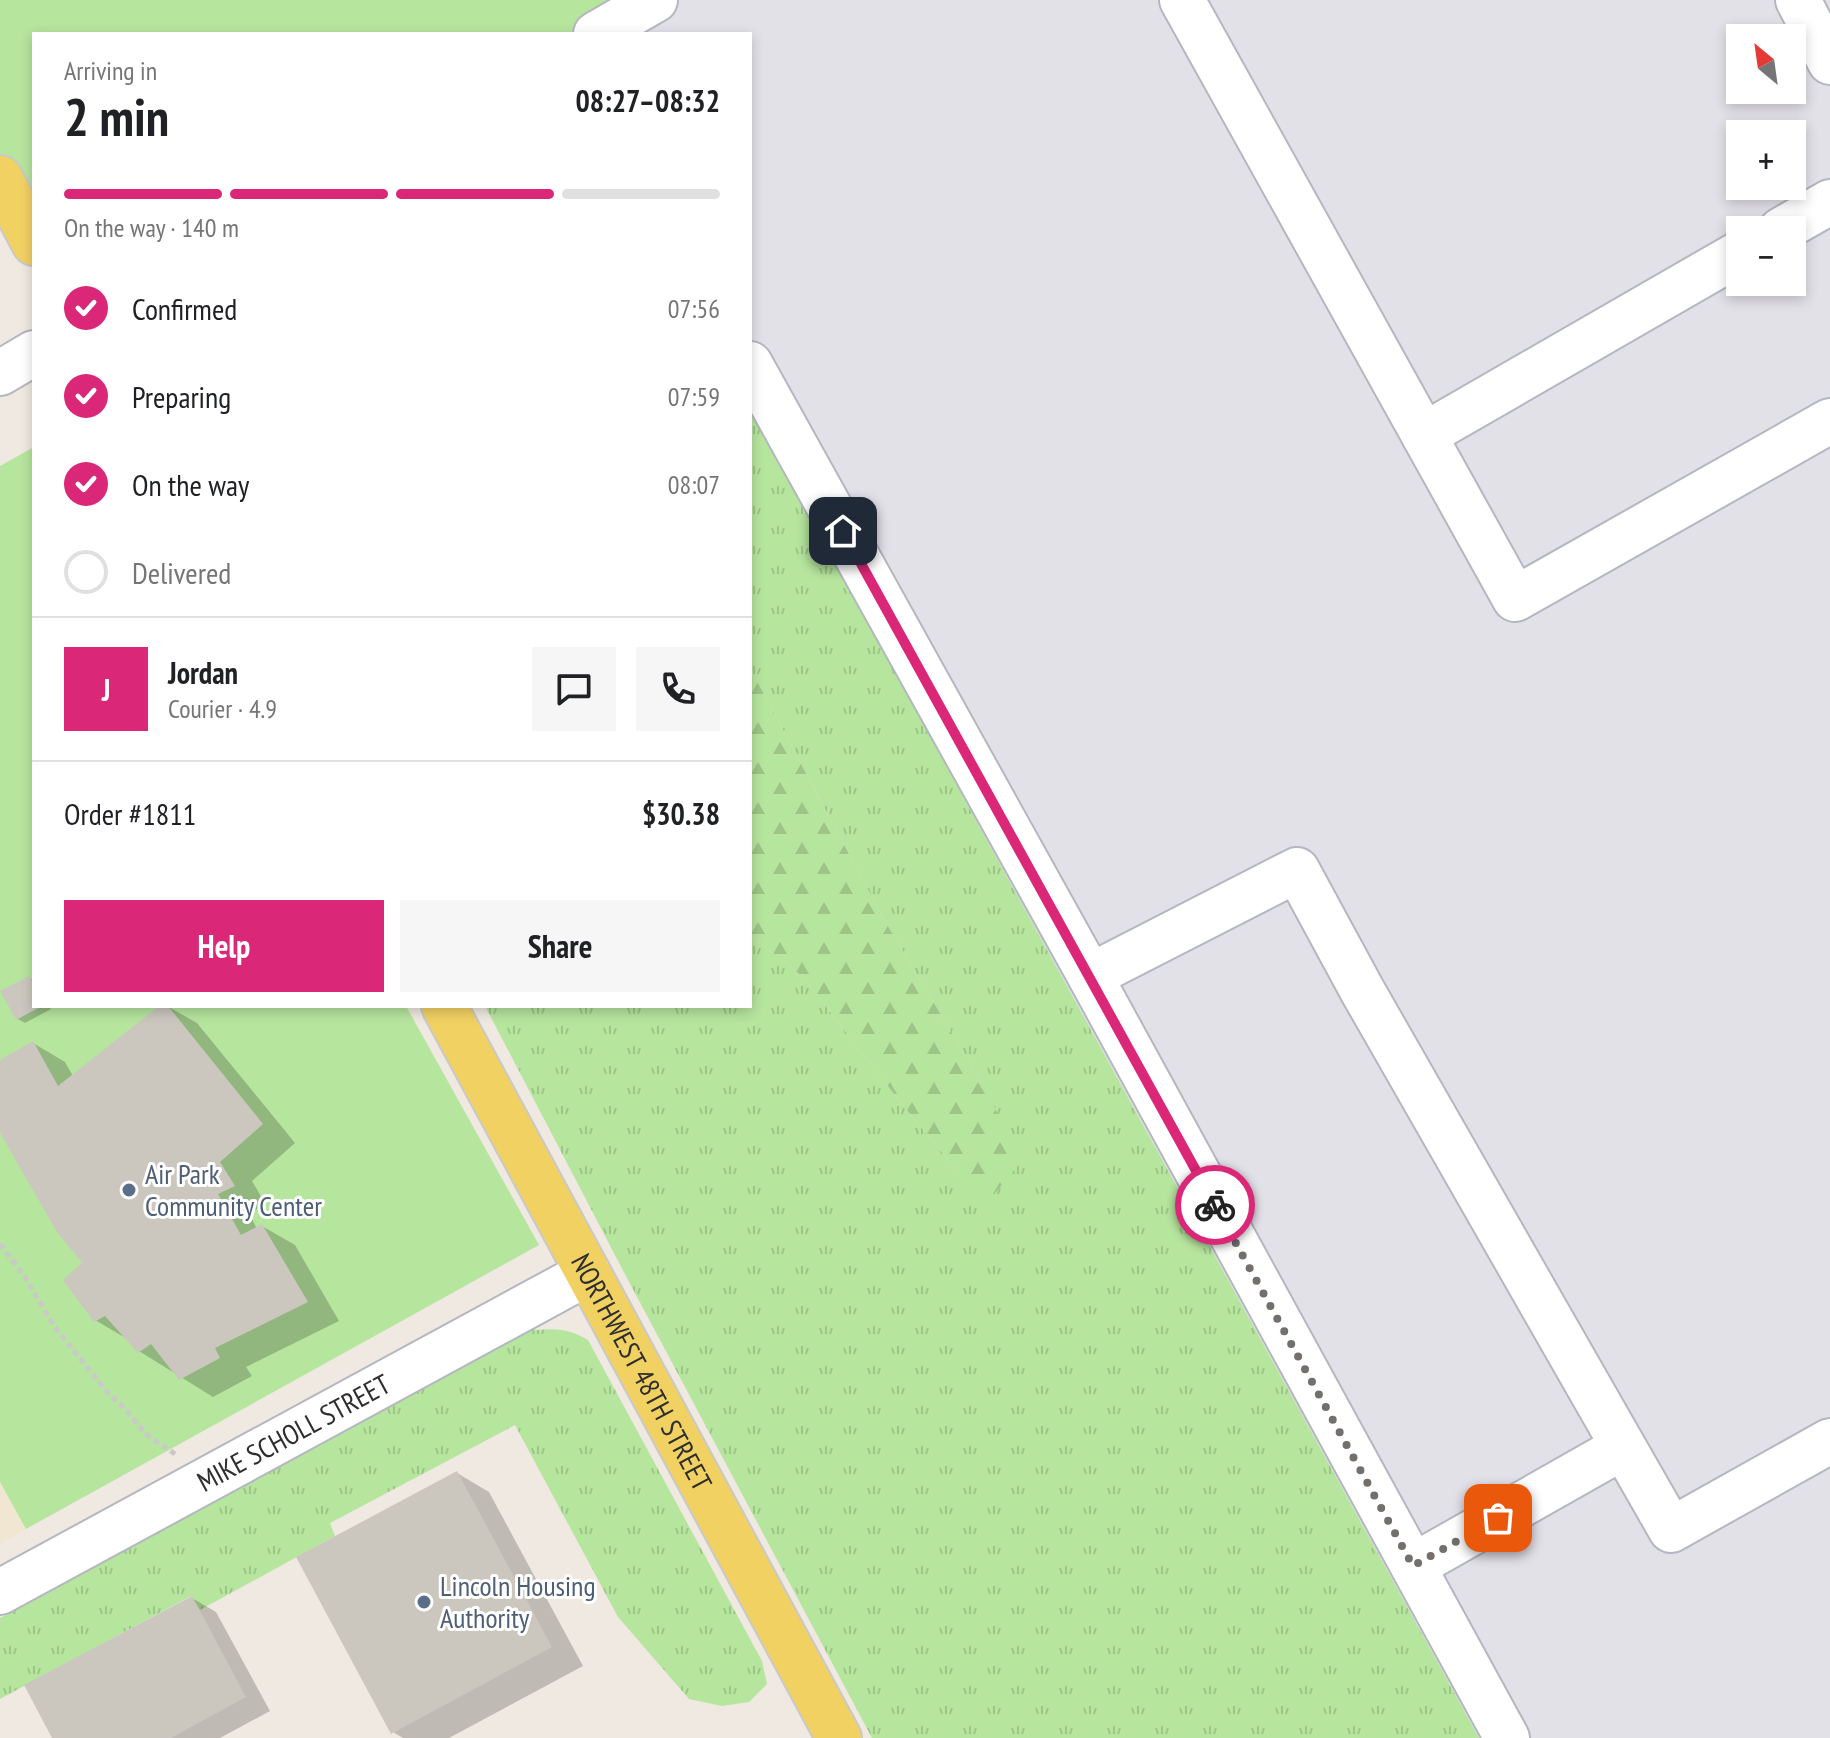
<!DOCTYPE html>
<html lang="en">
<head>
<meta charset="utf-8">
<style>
  :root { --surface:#fff; --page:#f6f6f6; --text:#202124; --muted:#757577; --line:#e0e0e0; --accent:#db2777 }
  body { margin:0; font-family:"PT Sans Narrow",sans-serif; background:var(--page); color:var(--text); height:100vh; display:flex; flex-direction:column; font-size:30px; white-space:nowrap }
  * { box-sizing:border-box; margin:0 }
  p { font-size:26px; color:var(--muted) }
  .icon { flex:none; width:44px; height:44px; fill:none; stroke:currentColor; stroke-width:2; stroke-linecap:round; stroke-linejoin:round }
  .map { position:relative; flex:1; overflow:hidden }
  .side { position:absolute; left:32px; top:32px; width:720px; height:976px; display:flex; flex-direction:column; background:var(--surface); border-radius:0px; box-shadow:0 4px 12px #0003 }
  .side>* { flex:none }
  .needle { width:52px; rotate:331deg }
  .fabs { position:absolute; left:1726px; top:24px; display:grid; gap:16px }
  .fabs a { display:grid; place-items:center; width:80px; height:80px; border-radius:0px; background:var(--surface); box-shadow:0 4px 12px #0003; font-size:40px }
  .pin { position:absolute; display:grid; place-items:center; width:68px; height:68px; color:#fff; margin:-34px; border-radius:16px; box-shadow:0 4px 12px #0006 }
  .courier { position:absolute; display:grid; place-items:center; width:80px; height:80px; margin:-40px; border:6px solid #db2777; border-radius:50%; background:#fff; color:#222; box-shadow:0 2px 10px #0007 }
  .head em { font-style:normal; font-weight:600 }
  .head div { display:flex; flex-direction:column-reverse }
  .head { display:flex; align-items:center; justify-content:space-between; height:136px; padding:0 32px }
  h1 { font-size:52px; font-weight:600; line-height:60px }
  .bar { display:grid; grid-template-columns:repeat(4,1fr); gap:12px 8px; align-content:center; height:96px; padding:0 32px }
  .bar i { height:10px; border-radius:6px; background:var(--line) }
  .bar .selected { background:var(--accent) }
  .bar p { grid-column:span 4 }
  .line { display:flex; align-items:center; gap:20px; padding:0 32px; border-top:2px solid var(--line) }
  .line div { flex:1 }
  .round { display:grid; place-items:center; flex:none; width:84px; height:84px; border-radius:0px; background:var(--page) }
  ol { padding:0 32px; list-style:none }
  li { display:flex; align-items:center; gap:24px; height:88px }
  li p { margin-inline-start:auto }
  li .icon { padding:8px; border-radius:50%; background:var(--accent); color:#fff; stroke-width:4 }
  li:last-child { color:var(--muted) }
  li i { width:44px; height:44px; border:4px solid var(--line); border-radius:50% }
  .cta { display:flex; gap:16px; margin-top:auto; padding:16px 32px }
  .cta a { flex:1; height:92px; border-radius:0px; background:var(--accent); color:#fff; font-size:32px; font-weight:600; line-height:92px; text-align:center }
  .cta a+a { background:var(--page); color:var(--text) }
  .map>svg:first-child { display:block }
  .industrial { fill:#e3e1e8; fill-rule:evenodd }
  .education { fill:#f0e6d1 }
  .grass { fill:url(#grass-tufts) }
  .forest { fill:url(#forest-firs) }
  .park { fill:#b6e59e }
  .shadow { fill:#0003 }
  .building { fill:#cbc7bf }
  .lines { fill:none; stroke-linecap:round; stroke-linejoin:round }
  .minor-casing { stroke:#b4b7c1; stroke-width:48 }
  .major-casing { stroke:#c9c9c9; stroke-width:48 }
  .path { stroke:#c9c9c9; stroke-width:5; stroke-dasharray:6 4; stroke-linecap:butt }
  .minor { stroke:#fff; stroke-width:44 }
  .major { stroke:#f2d163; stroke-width:44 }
  .done { stroke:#726f6d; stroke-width:8; stroke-dasharray:0 14.4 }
  .route { stroke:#db2777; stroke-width:10 }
  .service-dot { fill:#5c6f8a; stroke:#fff; stroke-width:3 }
  .labels { text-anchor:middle; stroke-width:6; stroke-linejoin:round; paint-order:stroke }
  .service-label { font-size:28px; fill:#4e5e75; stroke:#fff; text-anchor:start }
  .street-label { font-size:28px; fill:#2e2e2e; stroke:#fff }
</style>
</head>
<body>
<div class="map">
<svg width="1830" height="1738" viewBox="0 0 1830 1738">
  <defs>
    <pattern id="grass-tufts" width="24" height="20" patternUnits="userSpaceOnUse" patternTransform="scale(2)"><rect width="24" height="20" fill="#b6e59e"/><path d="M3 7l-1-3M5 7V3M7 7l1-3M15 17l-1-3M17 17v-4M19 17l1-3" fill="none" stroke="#9dc588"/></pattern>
    <pattern id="forest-firs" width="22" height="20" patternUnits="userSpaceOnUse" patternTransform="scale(2)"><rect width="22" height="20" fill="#b6e59e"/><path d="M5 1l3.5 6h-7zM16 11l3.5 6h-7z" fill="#9dc588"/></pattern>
  </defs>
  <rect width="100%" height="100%" fill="#efe9e1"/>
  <!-- industrial -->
  <path class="industrial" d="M0,0H1830V1738H915L750,1006V34H34ZM1740,38H1792V90H1740ZM1740,134H1792V186H1740ZM1740,230H1792V282H1740Z"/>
  <!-- education -->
  <path class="education" d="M0,1482L26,1529L0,1544Z"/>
  <!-- grass -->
  <path class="grass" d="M750,408L1479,1738H872L628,1280L485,1006H750V935L803,977L901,1103L958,1172L983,1085L882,916L750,668Z
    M533,1326L536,1330C556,1328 570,1329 588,1340L762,1661L767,1684L749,1702L722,1706L689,1699L618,1617L515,1425L330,1523L335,1536L200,1610L191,1596L0,1699V1618Z"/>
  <!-- forest -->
  <path class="forest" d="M750,668L882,916L983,1085L1009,1136L1015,1169L991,1198L958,1172L901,1103L803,977L750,935Z"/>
  <!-- park -->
  <path class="park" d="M0,0H655L596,34H34V243L0,178Z
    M34,447V1006H406L539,1245L26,1529L0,1482V466Z"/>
  <!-- shadow -->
  <path class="shadow" d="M29,978L34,981V1006H49L51,1009L25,1023L18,1019Z
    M162,1006H167L197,1023L295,1143L252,1181L266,1205L249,1213L257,1229L262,1226L295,1245L339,1321L246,1367L252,1376L213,1397L139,1351L129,1340L95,1320L85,1263L0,1128V1062L33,1043L65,1062L73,1076Z
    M457,1473L489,1492L583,1666L449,1738H403L393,1732Z
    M192,1598L216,1612L270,1711L220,1738H55Z"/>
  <!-- building -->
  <path class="building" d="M29,976L34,985V1006H42L16,1020L0,991Z
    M159,1006H168L263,1124L220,1162L235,1186L218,1194L241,1235L262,1224L308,1302L215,1348L220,1358L179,1380L151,1344L138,1353L105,1316L94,1322L63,1280L82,1263L57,1232L0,1133V1060L33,1041L58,1086Z
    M457,1471L552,1647L391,1734L296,1557Z
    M192,1596L246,1697L171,1738H52L24,1685Z"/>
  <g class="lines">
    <defs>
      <g id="minor">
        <path d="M1182,0L1515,599L1830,421"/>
        <path d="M1798,0L1830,62"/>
        <path d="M596,34L655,0"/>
        <path d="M1781,230L1830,202"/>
        <path d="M750,364L1090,976L1507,1738"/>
        <path d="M0,373L34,353"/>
        <path d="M1424,435L1740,253"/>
        <path d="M1090,976L1297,870L1362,990L1671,1530L1830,1441"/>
        <path d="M1413,1566L1623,1447"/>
        <path id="s1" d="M0,1592L588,1273"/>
      </g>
      <g id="major">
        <path d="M0,178L34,243"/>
        <path id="s2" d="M444,1006L839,1738"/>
      </g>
    </defs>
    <!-- minor casing -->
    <use href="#minor" class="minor-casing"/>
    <!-- major casing -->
    <use href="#major" class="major-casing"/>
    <!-- path -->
    <path class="path" d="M0,1244L25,1277L54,1326L108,1393L122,1406L147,1435L175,1454"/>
    <!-- minor -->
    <use href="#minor" class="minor"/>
    <!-- major -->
    <use href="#major" class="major"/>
  </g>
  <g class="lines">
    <!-- done -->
    <path class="done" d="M1215,1205L1413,1566L1498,1518"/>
    <!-- route -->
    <path class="route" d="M843,531L1215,1205"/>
  </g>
  <!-- markers -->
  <g class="service-dot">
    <circle cx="129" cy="1190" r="8"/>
    <circle cx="424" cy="1602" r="8"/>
  </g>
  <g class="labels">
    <!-- service labels -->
    <g class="service-label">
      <text x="145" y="1184">Air Park<tspan x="145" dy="32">Community Center</tspan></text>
      <text x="440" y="1596">Lincoln Housing<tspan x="440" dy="32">Authority</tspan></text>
    </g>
    <!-- street labels -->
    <g class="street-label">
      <text dy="10" stroke="none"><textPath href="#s2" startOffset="416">NORTHWEST 48TH STREET</textPath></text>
      <text dy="10" stroke="none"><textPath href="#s1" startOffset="334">MIKE SCHOLL STREET</textPath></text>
    </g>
  </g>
</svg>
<div class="fabs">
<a><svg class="needle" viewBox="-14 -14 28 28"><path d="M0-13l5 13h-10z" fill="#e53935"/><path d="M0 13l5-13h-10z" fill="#757577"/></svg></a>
<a>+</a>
<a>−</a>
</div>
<div class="pin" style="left:1498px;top:1518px;background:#ea580c"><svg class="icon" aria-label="bag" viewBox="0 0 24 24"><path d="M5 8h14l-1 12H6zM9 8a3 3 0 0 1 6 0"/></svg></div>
<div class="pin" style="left:843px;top:531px;background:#1f2937"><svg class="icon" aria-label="home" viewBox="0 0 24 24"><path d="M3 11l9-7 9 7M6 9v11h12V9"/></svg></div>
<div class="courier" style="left:1215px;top:1205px"><svg class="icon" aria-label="bike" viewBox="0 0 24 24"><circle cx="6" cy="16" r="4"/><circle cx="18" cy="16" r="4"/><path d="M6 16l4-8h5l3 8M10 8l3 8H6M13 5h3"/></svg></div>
<section class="side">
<div class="head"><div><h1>2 min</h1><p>Arriving in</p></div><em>08:27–08:32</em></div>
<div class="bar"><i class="selected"></i><i class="selected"></i><i class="selected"></i><i></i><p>On the way · 140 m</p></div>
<ol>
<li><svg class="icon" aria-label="check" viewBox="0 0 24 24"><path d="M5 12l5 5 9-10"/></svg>Confirmed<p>07:56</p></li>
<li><svg class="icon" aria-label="check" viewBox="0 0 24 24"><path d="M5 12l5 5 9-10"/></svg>Preparing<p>07:59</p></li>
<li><svg class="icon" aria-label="check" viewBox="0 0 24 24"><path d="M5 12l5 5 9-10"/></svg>On the way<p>08:07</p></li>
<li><i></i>Delivered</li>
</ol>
<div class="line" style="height:144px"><b class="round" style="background:var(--accent);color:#fff">J</b><div><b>Jordan</b><p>Courier · 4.9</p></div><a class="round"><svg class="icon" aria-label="chat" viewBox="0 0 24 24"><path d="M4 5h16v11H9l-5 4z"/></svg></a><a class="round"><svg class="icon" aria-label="phone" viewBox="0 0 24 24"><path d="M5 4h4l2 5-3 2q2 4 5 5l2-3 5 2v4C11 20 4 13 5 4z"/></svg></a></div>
<div class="line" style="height:104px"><div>Order #1811</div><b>$30.38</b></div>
<div class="cta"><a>Help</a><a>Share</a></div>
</section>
</div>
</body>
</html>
